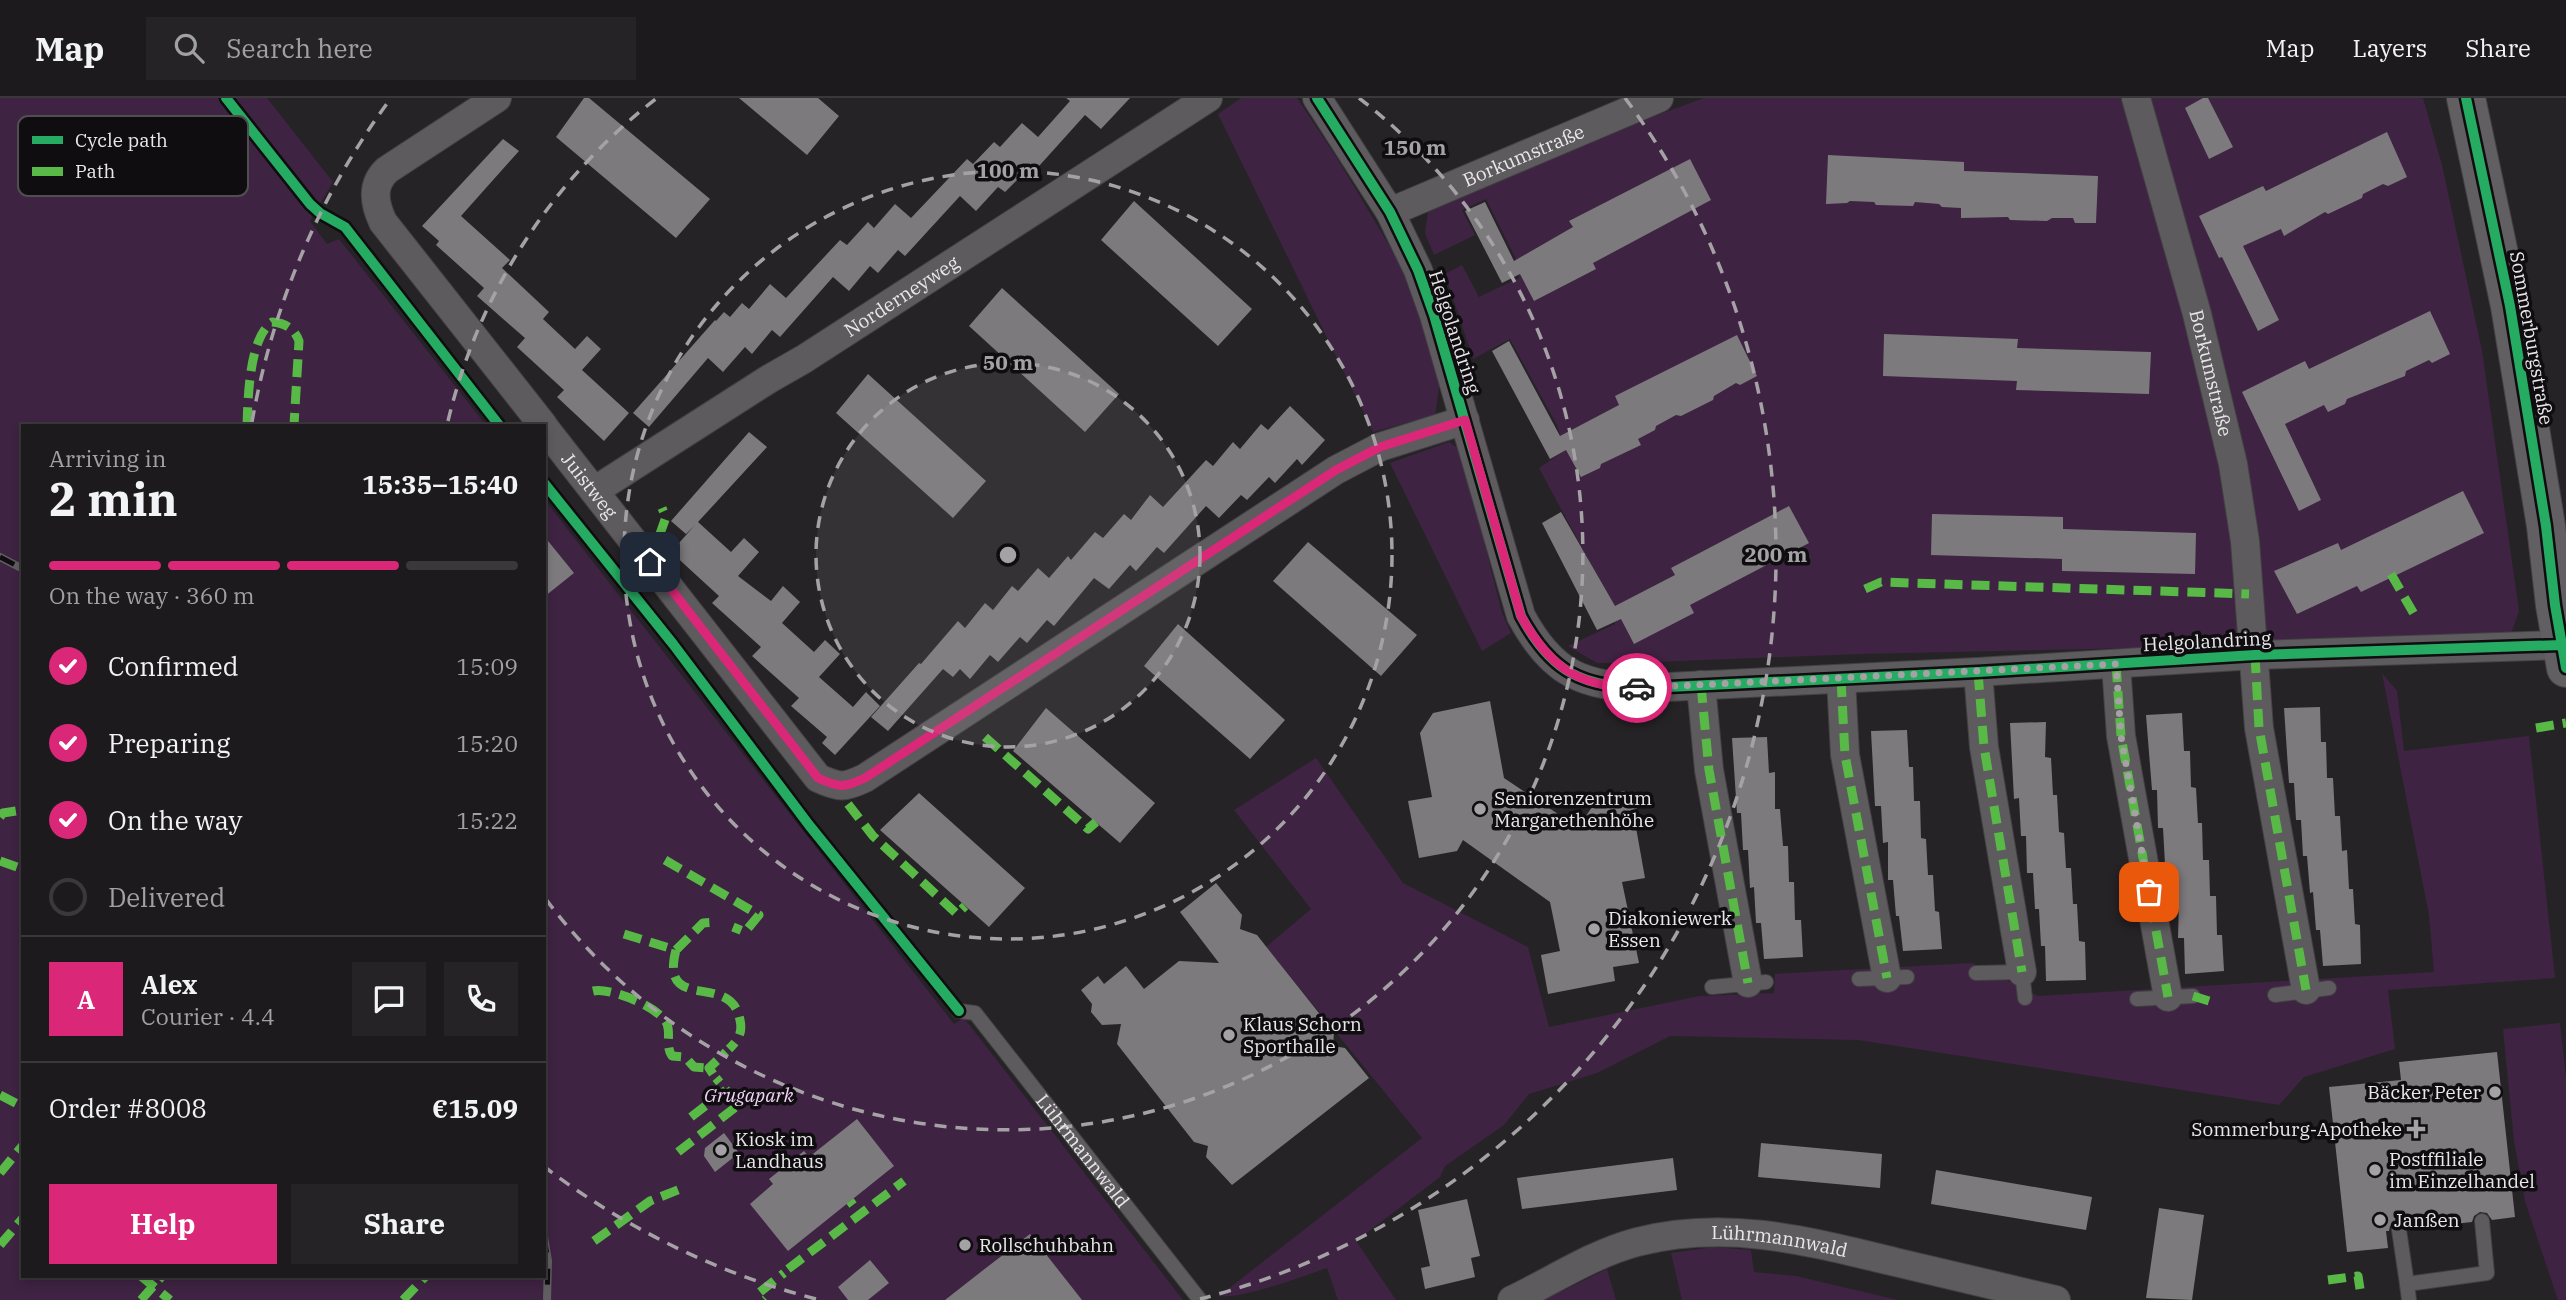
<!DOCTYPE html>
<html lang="en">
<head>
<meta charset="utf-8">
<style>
  :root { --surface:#1c1a1d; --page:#252326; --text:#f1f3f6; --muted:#a0a1a4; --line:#3a383b; --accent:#db2777 }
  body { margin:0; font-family:"IBM Plex Serif",serif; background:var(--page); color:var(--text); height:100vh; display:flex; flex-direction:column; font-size:26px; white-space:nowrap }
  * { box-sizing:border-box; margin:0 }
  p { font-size:23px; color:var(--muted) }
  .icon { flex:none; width:38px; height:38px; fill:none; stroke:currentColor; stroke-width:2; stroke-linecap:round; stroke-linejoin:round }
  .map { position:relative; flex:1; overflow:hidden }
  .details { position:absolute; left:21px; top:326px; width:525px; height:854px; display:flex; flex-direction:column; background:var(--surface); border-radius:0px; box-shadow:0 4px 10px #0003,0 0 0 2px var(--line) }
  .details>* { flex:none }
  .pin { position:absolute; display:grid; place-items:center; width:60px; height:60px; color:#fff; margin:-30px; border-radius:14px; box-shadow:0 4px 10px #0006 }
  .courier { position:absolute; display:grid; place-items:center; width:70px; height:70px; margin:-35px; border:5px solid #db2777; border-radius:50%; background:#fff; color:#222; box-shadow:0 2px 9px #0007 }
  .head em { font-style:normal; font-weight:800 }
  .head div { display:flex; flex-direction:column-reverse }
  .head { display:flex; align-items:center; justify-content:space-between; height:119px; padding:0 28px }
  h1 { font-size:46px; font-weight:800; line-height:52px }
  .bar { display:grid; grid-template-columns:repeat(4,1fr); gap:10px 7px; align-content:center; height:84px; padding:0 28px }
  .bar i { height:9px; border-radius:5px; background:var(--line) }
  .bar .active { background:var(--accent) }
  .bar p { grid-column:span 4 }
  .line { display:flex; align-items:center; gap:18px; padding:0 28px; border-top:2px solid var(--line) }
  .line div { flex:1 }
  .round { display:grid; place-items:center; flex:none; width:74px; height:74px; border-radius:0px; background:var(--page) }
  ol { padding:0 28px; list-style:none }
  li { display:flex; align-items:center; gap:21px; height:77px }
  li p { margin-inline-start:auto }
  li .icon { padding:7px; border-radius:50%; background:var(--accent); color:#fff; stroke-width:4 }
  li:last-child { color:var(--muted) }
  li i { width:38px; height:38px; border:4px solid var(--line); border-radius:50% }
  .cta { display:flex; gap:14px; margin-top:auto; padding:14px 28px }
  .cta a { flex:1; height:80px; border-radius:0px; background:var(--accent); color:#fff; font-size:28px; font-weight:800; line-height:80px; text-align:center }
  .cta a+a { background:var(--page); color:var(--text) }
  header { display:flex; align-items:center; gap:42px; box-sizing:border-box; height:98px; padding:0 35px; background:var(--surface); border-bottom:2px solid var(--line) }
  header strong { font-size:33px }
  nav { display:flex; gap:38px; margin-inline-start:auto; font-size:24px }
  .search { width:490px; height:63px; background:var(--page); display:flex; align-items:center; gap:18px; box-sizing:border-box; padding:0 24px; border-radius:0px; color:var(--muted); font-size:26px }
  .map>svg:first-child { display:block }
  .green { fill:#3e2342 }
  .building { fill:#7d7a7e }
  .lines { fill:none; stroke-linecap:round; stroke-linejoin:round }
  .lane-casing { stroke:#434144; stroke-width:16 }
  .street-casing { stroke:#434144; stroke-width:30 }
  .secondary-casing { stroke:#434144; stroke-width:40 }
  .lane { stroke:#5d5b5e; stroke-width:14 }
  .street { stroke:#5d5b5e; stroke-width:28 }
  .secondary { stroke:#625f63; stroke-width:38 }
  .rail-casing { stroke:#615e61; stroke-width:8 }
  .rail { stroke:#0f0d0f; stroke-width:5; stroke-dasharray:16; stroke-linecap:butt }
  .quiet { stroke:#58b947; stroke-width:9; stroke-dasharray:18 9; stroke-linecap:butt }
  .cycleway-casing { stroke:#0f0d0f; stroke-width:15 }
  .cycleway { stroke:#26ab63; stroke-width:10 }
  .done { stroke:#a5a2a6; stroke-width:7; stroke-dasharray:0 12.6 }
  .route { stroke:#db2777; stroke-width:9 }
  .ring { fill:none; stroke:#a5a2a6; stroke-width:3.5; stroke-dasharray:12 9 }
  .poi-dot { fill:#a5a2a6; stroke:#0f0d0f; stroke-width:2.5 }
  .labels { text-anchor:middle; stroke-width:7; stroke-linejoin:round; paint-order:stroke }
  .street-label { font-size:19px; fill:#eae7eb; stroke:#0f0d0f }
  .poi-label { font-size:19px; fill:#eae7eb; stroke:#0f0d0f; text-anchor:start }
  .park-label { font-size:19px; font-style:italic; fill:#f5d0fa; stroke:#0f0d0f }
  .key { fill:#0f0d0f; stroke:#514e51; stroke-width:2 }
  .key-label { font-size:19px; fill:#eae7eb }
  .centre { fill:#a5a2a6; stroke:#0f0d0f; stroke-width:3.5 }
  .ring-label { font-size:21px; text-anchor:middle; font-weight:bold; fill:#a5a2a6; stroke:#0f0d0f; stroke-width:7; stroke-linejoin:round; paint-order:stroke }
</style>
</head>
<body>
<header>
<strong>Map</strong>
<div class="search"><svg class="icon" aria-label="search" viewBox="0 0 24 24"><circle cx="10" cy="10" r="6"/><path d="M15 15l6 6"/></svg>Search here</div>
<nav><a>Map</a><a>Layers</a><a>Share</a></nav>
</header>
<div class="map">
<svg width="2566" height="1202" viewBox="0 0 2566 1202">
  <rect width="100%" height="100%" fill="#262327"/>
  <!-- green -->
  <path class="green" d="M0,0H267L333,84L310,123L327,146L339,141L486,327H23V1178H544V401L954,926L964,920L1183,1202H0Z
    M1241,0H1297L1337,60L1401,167L1441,276L1435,317L1373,334L1218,16Z
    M1704,0H2423L2442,67L2482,253L2519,513L2509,542L1860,556L1628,565H1597L1568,548L1615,526L1612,505L1539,370L1564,353L1558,329L1510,241L1473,261L1445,176L1462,167L1479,199L1519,180L1515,159L1486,101L1462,112L1475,137L1434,157L1425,135L1428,113L1578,46Z
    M1449,344L1461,352L1502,515L1511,535L1482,553L1390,365Z
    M2382,575L2397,593L2404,653L2529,638L2555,880L2388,892L2395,951L2304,979L2279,1007L1858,942L1670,938L1597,975L1529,996L1504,1027L1445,1068L1440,1079L1356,1143L1396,1202H1338L1327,1170C1305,1178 1238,1202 1219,1198L1422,1040L1266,849L1311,811L1234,712L1316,660L1403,785L1528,849L1549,929L1700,898L1774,895L1775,876L1972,865L2038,898L2434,874L2429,817Z
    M2560,925L2566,980V1202H2558L2525,1103L2514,1043L2503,931Z
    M1714,1149L1751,1152L1754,1174L1796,1178L1898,1202H1682L1671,1155Z
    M1607,1171L1616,1202H1544Z"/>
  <!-- building -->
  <path class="building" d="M584,0H589L710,101L676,140L556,39Z
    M739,0H818L839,18L807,57Z
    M1066,0H1130L1101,31L1085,17L1031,77L1026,73L1005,94L998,89L976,113L960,98L905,158L898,152L878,175L870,168L849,193L833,179L780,239L772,232L752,256L745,249L723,274L708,260L649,329L633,315L715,222L716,223L724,214L730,219L742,205L749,211L770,186L786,200L840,142L847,147L868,124L874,130L895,106L911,120L967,61L973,66L994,44L1000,49L1022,25L1038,39L1070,3Z
    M2203,0H2208L2233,49L2209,61L2185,10Z
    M2387,34L2407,79L2388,88L2383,86L2363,96L2362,100L2328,116L2325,114L2284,138L2281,131L2243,148L2279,222L2258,233L2222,159L2219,160L2199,118L2263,88L2266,93Z
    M503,41L519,53L461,118L510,162L502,170L549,214L543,221L575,251L587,238L601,251L582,272L629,315L604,343L557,299L564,292L517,249L525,240L477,198L484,190L436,147L439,143L422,128Z
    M1828,57L1964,64V73L2098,78L2096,125H2075L2073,120H2052L2047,123L2010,122L2008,119L1961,120V110L1942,109L1939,106L1915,104L1913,108L1876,107L1874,104L1850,103L1847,105L1826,106Z
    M1690,61L1711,102L1593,165L1596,171L1534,203L1520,176L1502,185L1465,113L1485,104L1514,163L1573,129L1569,123Z
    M1134,103L1252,211L1218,248L1101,142Z
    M1002,190L1119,296L1085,334L969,228Z
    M2430,213L2450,256L2432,265L2429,262L2406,273L2405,278L2347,301L2345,306L2328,314L2324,307L2285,326L2321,402L2299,413L2242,294L2305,263L2309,271Z
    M1884,236L2018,241L2017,250L2151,254L2149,296L2016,292L2017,283L1883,278Z
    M1737,237L1757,278L1740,287L1736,285L1714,298L1713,302L1681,318L1676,317L1656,328L1655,332L1638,341L1641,347L1601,366L1600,370L1581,379L1566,352L1550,361L1492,253L1509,243L1560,338L1619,307L1615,298Z
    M868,276L986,383L953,420L836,315Z
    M1290,308L1325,342L1302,367L1297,361L1275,385L1269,379L1247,402L1241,397L1219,420L1206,408L1164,455L1157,449L1136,473L1130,467L1109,491L1094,480L1054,528L1047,522L1027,545L1020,539L998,564L990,557L970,581L960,571L953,579L943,571L888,633L871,619L919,565L921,566L958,523L965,530L985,505L993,512L1012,488L1018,493L1038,470L1049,480L1068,458L1071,462L1095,434L1103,440L1124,416L1131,422L1150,397L1163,409L1206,362L1213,368L1233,344L1240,351L1261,326L1268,332Z
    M749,334L767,349L698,424L731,454L744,440L759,454L738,478L771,503L783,488L800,504L782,525L814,554L825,542L840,556L819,579L853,609L866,594L880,608L835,657L822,645L827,639L791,608L799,600L752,558L761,549L712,505L719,498L671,454L695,427L686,436L671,423Z
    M2463,393L2484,435L2361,494L2357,488L2297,516L2274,473L2338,445L2341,452Z
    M1789,408L1809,445L1690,507L1694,515L1634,546L1621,521L1597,532L1542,425L1561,414L1615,508L1675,477L1671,470Z
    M1932,416L2063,419V431L2196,435L2195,476L2062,473V461L1931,457Z
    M544,438L574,475L544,499Z
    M1308,444L1417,537L1381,578L1273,483Z
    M1178,526L1285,622L1250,661L1144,568Z
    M1490,603L1504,680L1567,722L1586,718L1599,698L1625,693V696L1634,694L1639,722L1635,724L1645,780L1622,784L1639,865L1613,869L1615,883L1548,896L1541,857L1560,853L1550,804L1463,742L1457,753L1419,760L1408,703L1432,699L1420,635L1433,615Z
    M2320,609L2321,644H2326L2327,680H2333L2335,718H2340L2342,753L2347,752L2349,791H2353L2355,826L2360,827L2361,866L2323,868L2320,832H2316L2313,794L2310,795L2307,758H2303L2301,722H2296L2294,685H2289L2284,610Z
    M1046,610L1155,705L1120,745L1013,653Z
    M2182,615L2184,653H2190L2191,689L2196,690L2198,725H2202L2203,762H2209L2210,798H2216L2217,837H2222L2224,873L2185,876L2184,840H2178L2179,802L2172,803L2169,766H2165L2163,730H2158L2157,692H2152L2146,617Z
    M2046,624L2045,659L2051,660L2053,697H2057L2059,734L2064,735L2066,770H2071L2073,806H2077L2079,843L2085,844L2086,882L2046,883L2045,848H2041L2039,811H2035L2033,775H2027L2026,738H2021L2019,700L2014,701L2010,625Z
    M1907,632L1909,669H1913L1914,703H1920L1921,740L1926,741L1928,777H1933L1935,813L1939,814L1942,851L1903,853L1899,818H1896L1893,782H1888V744L1883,745L1881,708H1875L1871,633Z
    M1767,639L1769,675L1775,674V711H1780L1783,748H1788L1789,784H1794L1795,822H1801L1803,859L1764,861L1761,825H1756L1754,789L1750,790L1748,752H1743L1741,715H1737L1732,640Z
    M919,695L1025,790L989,829L880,732Z
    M1216,785L1242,817L1240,831L1257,837L1334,934L1333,948L1345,950L1369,980L1232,1087L1206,1059L1208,1048L1194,1044L1117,946L1121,926L1102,927L1091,914L1092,906L1081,892L1098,878L1104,886L1126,868L1144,891L1179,863L1219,865L1180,814Z
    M2497,954L2515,1119L2492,1122L2487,1115L2480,1114L2474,1118L2472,1124L2409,1131L2403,1123H2397L2390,1128L2389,1133H2386L2388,1150L2347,1154L2329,989L2401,982L2399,964Z
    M857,1021L894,1068L788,1153L750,1106L773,1086L769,1081L804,1053L809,1059Z
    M724,1035L739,1055L715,1074L704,1058L705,1050Z
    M1761,1045L1882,1056L1880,1090L1758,1079Z
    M1673,1060L1677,1092L1522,1111L1517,1080Z
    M1936,1072L2092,1099L2086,1132L1931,1106Z
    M1467,1101L1480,1158L1471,1160L1475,1179L1425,1191L1421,1170L1430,1168L1418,1112Z
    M2159,1110L2204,1117L2192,1202L2146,1200Z
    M1030,1136L1082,1202H945L982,1173Z
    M870,1162L889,1185L868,1202H848L838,1189Z"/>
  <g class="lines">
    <defs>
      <g id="lane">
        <path d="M1976,875L2022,874L2025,900"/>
        <path d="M1859,881L1907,879"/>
        <path d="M1712,889L1766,884"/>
        <path d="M2275,897L2329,890"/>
        <path d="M2137,901L2193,898"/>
        <path id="s1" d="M959,913L975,915L1200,1202"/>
        <path d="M2399,1132L2407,1186"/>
        <path d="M2409,1202L2407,1186L2487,1175L2482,1123"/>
      </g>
      <g id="street">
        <path d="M497,0L387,72C371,87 374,105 383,124L543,327"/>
        <path d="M1317,0L1390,114L1418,172L1434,217L1521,518C1552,576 1583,589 1648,590L1978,574L2255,557L2561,547"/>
        <path id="s2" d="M2136,0L2197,216L2233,366L2245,443L2259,630L2306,892"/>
        <path id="s3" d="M1390,114L1659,0"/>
        <path id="s4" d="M544,329L818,680C840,690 844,690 865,680L1336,372L1380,349L1465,322"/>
        <path id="s5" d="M594,393L769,281L804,261L1208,0"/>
        <path d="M2116,566L2121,638L2168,899"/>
        <path d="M1978,574L1984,649L2022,874"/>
        <path d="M1841,581L1845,657L1887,880"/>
        <path d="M1701,587L1709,672L1748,885"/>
        <path id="s6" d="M1512,1202C1554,1182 1592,1156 1637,1144C1727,1121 1808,1143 1895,1164C1948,1177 2002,1189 2056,1202"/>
      </g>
      <path id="secondary" d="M2466,0L2510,208L2546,428L2555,507L2566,570"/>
    </defs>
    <!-- lane casing -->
    <use href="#lane" class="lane-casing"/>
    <!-- street casing -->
    <use href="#street" class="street-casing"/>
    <!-- secondary casing -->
    <use href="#secondary" class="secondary-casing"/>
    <!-- lane -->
    <use href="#lane" class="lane"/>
    <!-- street -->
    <use href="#street" class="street"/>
    <!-- secondary -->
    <use href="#secondary" class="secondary"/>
    <defs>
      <path id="rail" d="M0,459L23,471
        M544,1139L548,1163L547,1202"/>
    </defs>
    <!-- rail casing -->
    <use href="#rail" class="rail-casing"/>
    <!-- rail -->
    <use href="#rail" class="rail"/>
    <!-- quiet -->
    <path class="quiet" d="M247,327C248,301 249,240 272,224C285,225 294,230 299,243L294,327
      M650,464L666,419L662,410
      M2391,476L2414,516
      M1865,491L1881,484L2249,496
      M2255,557L2259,630L2306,892
      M2116,566L2121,638L2168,899
      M1978,574L1984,649L2022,874
      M1841,581L1845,657L1887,880
      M1701,587L1709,672L1748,885
      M2536,630L2566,625
      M985,639L1088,731L1096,724
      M848,706L873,738L957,816L965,808
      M0,719L3,715L16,713L23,719
      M665,762L759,817L745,834L733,829
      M0,763L17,769L23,773
      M624,836L676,852L703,825L718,824
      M676,852C659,917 731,872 740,922C743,935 738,942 729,951
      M593,893C610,889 660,909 667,926C671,936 665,948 672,958L685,959L694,969L709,970
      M2193,898L2209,903
      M713,976L709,970L726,954
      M0,997L23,1009
      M691,1019L726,992L716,980
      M678,1054L737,1008L726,992
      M0,1075L23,1047
      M850,1103L853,1107
      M594,1143L650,1103L683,1090
      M0,1147L23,1120
      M788,1171L904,1083
      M141,1178L170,1202
      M2328,1182L2358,1178L2360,1191
      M760,1194L784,1175
      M141,1202L162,1178
      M403,1202L426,1178
      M765,1202L766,1201"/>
    <defs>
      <path id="cycleway" d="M226,0L310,106L320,115L345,129L499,327
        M1317,0L1390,114L1418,172L1434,217L1521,518C1552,576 1583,589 1648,590L1978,574L2255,557L2561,547
        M2466,0L2510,208L2546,428L2555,507L2566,570
        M544,385L673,546L809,727L959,913"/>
    </defs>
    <!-- cycleway casing -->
    <use href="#cycleway" class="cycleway-casing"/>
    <!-- cycleway -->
    <use href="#cycleway" class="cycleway"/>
  </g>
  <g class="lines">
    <!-- done -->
    <path class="done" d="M1637,590L2116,566L2121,638L2149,794"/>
    <!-- route -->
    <path class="route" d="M650,464L818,680C840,690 844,690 865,680L1336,372L1380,349L1465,322L1521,518C1549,569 1578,589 1637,590"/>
  </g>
  <!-- distance rings -->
  <circle cx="1008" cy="457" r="192" fill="#a5a2a6" fill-opacity=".12"/>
  <g class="ring">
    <circle cx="1008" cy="457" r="192"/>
    <circle cx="1008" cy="457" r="384"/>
    <path d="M448 323A576 576 0 0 1 657 0M1359 0A576 576 0 1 1 545 800"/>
    <path d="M816 1201A768 768 0 0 1 546 1070M252 324A768 768 0 0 1 391 0M1625 0A768 768 0 0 1 1200 1201"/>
  </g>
  <!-- markers -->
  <g class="poi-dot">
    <circle cx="1480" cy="711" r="7"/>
    <circle cx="1594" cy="831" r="7"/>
    <circle cx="1229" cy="937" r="7"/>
    <circle cx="2495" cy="994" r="7"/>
    <path d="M2412.5 1020.5h7v7h7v7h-7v7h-7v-7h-7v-7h7z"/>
    <circle cx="721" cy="1052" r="7"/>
    <circle cx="2375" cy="1072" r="7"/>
    <circle cx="2380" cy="1122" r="7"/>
    <circle cx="965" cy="1147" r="7"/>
  </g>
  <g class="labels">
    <!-- street labels -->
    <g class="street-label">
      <text dy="7" stroke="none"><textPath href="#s3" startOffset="145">Borkumstraße</textPath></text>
      <text dy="7" stroke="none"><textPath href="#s5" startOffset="364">Norderneyweg</textPath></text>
      <text transform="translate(1455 234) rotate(72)" y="7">Helgolandring</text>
      <text transform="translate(2532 240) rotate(80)" y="7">Sommerburgstraße</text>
      <text dy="7" stroke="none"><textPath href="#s2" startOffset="285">Borkumstraße</textPath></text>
      <text dy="7" stroke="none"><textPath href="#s4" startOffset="74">Juistweg</textPath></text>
      <text transform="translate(2207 543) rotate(-3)" y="7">Helgolandring</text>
      <text dy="7" stroke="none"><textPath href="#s1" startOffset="191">Lührmannwald</textPath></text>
      <text dy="7" stroke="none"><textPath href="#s6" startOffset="282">Lührmannwald</textPath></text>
    </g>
    <!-- poi labels -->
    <g class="poi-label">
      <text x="1494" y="707">Seniorenzentrum<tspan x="1494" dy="22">Margarethenhöhe</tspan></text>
      <text x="1608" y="827">Diakoniewerk<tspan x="1608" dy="22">Essen</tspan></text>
      <text x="1243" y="933">Klaus Schorn<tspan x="1243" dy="22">Sporthalle</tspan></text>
      <text x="2481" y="1001" text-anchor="end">Bäcker Peter</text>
      <text x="2402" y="1038" text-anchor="end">Sommerburg-Apotheke</text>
      <text x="735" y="1048">Kiosk im<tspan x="735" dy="22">Landhaus</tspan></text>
      <text x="2389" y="1068">Postffiliale<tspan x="2389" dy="22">im Einzelhandel</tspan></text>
      <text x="2394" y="1129">Janßen</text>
      <text x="979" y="1154">Rollschuhbahn</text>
    </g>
    <!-- park labels -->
    <g class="park-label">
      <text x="749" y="1004">Grugapark</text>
    </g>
  </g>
  <!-- legend -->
  <rect x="18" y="18" width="230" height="80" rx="10" class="key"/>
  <rect x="32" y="38" width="31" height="8" fill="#26ab63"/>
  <rect x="32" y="69" width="31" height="9" fill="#58b947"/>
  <g class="key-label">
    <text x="75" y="49">Cycle path</text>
    <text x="75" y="80">Path</text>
  </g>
  <circle cx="1008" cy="457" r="10" class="centre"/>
  <g class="ring-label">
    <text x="1415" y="57">150 m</text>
    <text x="1008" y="80">100 m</text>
    <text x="1008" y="272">50 m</text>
    <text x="1776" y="464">200 m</text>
  </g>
</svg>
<div class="pin" style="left:2149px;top:794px;background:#ea580c"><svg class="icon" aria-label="bag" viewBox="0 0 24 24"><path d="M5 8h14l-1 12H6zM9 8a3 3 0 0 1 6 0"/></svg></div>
<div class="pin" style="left:650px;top:464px;background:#1f2937"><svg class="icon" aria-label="home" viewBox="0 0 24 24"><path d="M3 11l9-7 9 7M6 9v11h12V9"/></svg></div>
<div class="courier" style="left:1637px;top:590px"><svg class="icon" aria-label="car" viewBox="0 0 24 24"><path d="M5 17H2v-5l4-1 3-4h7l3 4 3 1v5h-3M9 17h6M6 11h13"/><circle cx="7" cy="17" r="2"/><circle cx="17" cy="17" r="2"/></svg></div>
<section class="details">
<div class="head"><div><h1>2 min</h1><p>Arriving in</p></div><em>15:35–15:40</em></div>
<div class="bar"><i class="active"></i><i class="active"></i><i class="active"></i><i></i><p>On the way · 360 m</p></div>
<ol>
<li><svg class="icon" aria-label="check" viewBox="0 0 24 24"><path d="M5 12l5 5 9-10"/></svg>Confirmed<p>15:09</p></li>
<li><svg class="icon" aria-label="check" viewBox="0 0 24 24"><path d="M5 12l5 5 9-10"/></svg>Preparing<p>15:20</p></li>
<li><svg class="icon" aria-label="check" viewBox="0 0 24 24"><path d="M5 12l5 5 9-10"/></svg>On the way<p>15:22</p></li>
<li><i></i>Delivered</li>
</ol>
<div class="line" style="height:126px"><b class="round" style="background:var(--accent);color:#fff">A</b><div><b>Alex</b><p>Courier · 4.4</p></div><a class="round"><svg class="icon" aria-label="chat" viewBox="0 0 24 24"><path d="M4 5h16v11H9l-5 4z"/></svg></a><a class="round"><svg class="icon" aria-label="phone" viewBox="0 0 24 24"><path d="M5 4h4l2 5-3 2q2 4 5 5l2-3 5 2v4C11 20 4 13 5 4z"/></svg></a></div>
<div class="line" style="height:91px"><div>Order #8008</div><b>€15.09</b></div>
<div class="cta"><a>Help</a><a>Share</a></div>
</section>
</div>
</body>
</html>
